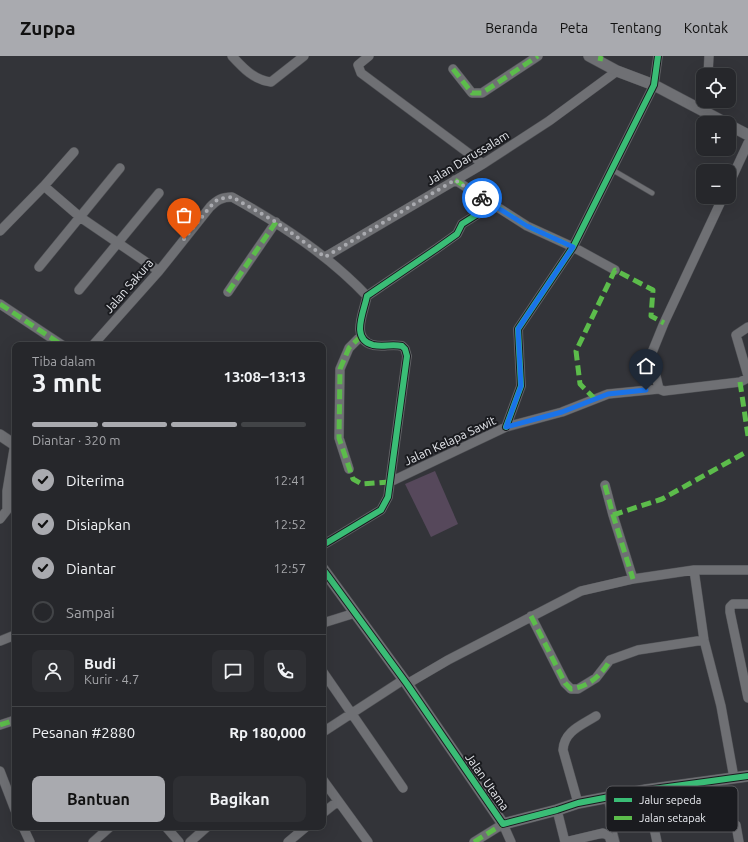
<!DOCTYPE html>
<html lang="id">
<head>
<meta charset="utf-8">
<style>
  :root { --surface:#26272b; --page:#2e2f33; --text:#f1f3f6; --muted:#a4a5a9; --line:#424447; --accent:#a9aaaf }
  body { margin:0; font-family:Ubuntu,sans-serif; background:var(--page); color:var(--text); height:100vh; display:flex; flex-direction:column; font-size:15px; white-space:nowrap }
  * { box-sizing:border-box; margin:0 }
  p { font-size:13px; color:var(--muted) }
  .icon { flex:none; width:22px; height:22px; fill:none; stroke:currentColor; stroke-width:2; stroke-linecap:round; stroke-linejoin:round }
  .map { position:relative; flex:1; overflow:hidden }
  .drawer { position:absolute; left:12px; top:286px; width:314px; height:488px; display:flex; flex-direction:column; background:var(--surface); border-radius:8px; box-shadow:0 4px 16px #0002,0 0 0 1px var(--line) }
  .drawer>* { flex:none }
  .tools { position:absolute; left:696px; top:12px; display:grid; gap:8px }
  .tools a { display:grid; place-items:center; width:40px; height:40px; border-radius:8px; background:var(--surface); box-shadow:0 4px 16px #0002,0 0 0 1px var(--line); font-size:20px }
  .pin { position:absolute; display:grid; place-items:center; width:34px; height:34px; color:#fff; margin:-41px -17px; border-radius:50% 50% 50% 0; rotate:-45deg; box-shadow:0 0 4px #0007 }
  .pin .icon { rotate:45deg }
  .courier { position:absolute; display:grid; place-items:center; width:40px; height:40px; margin:-20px; border:3px solid #1a73e8; border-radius:50%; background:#fff; color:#222; box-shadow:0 1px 5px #0007 }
  .head em { font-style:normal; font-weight:600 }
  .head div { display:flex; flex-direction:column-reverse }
  .head { display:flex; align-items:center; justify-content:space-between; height:68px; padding:0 20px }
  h1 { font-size:26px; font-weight:600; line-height:30px }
  .bar { display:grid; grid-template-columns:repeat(4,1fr); gap:6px 4px; align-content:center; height:48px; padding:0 20px }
  .bar i { height:5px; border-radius:3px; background:var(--line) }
  .bar .active { background:var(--accent) }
  .bar p { grid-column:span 4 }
  .line { display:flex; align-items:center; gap:10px; padding:0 20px; border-top:1px solid var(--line) }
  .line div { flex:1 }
  .round { display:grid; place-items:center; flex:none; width:42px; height:42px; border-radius:8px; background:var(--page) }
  ol { padding:0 20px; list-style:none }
  li { display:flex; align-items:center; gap:12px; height:44px }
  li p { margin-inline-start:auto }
  li .icon { padding:4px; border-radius:50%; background:var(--accent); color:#111; stroke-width:4 }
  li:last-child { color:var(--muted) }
  li i { width:22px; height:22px; border:2px solid var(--line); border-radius:50% }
  .action { display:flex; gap:8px; margin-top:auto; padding:8px 20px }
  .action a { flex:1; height:46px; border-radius:8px; background:var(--accent); color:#111; font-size:16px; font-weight:600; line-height:46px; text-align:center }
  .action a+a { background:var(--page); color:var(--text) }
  header { display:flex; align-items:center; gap:24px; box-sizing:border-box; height:56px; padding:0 20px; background:var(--accent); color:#111 }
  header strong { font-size:19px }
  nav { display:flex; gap:22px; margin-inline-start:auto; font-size:14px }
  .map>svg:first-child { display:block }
  .green { fill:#56485b }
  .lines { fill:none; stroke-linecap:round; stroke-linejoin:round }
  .service-casing { stroke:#515256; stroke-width:6 }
  .minor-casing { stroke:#515256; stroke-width:10 }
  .tertiary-casing { stroke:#515256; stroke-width:12 }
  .service { stroke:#6f7074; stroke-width:4.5 }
  .minor { stroke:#6f7074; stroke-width:9 }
  .tertiary { stroke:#6f7074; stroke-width:11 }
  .quiet { stroke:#5cbc4b; stroke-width:5; stroke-dasharray:10 5; stroke-linecap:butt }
  .cycleway-casing { stroke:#1a1b1f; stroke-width:8 }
  .cycleway { stroke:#3abd76; stroke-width:6 }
  .done { stroke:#a9aaaf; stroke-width:4; stroke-dasharray:0 7.2 }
  .route { stroke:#1a73e8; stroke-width:5 }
  .labels { text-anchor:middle; stroke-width:4; stroke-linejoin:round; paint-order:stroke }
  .street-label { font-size:12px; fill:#e8eaef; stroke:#1a1b1f }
  .key { fill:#1a1b1f; stroke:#58595d; stroke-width:1 }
  .key-label { font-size:11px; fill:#e8eaef }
</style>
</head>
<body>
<header>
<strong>Zuppa</strong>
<nav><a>Beranda</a><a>Peta</a><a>Tentang</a><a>Kontak</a></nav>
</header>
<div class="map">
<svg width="748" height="786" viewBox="0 0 748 786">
  <rect width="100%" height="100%" fill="#333439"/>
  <!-- green -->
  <path class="green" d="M435,415L458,468L431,481L405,428Z"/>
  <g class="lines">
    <defs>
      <path id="service" d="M611,113L652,137
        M606,742L617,786"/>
      <path id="minor" d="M232,0C243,12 254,24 271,26L304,0
        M369,0L358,9L361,17L483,108
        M453,13L472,37H482L538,0
        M708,19L709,0
        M705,55L706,45
        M74,96L44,130L80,161L159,215
        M455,124L527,170L573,191L615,214
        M729,128L748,87
        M0,175L44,130
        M325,201L483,108L549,65L617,15
        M39,211L120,112
        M79,234L159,137
        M228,236L276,166
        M0,248L62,289
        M748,271L736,279L748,320
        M93,289L159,215L210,151C217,144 222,141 232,141C282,169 328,199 367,240
        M659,333L651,299L664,267L723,141
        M506,371L521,330L518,273L573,191L654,29L658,0
        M349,413L339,382L340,313L349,292L361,280
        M390,426L506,371L562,356L608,338L659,333L664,335L740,326L748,322
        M605,429L613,459L633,523
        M0,463L7,454V435L15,387
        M323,489L381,454L388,441L407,300L405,293L402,290C392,288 383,291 373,289C350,283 364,256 367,240L436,193L457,178L462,168L492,149
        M694,514L704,584L721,650L734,722
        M748,548H733L730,551V556L748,642
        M531,560L565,627L571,633H578L596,622L610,604L638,594L704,584
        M323,567L355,557
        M0,585L15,579
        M323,616L403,732
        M407,628L448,604L581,535L633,523L694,514H748
        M0,669L15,664
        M323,676L403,624
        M0,715L15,754
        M323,724L368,786
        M646,734L657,786
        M578,747L563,694C564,675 582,669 596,660
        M557,754L565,786
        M323,757L338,745
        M736,769L739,786
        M23,771L30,786
        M166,771L179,786
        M93,786L110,771
        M190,786L207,771
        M288,786L306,771
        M474,786L503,768L511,786
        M565,786L603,777L609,780L611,786"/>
      <path id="tertiary" d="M589,0L617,15L654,29L726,67
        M729,69L748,79
        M0,379L15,389
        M323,513L407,628L503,768L557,754L578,747L646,734L748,720"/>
    </defs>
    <!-- service casing -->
    <use href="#service" class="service-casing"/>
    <!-- minor casing -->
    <use href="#minor" class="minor-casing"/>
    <!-- tertiary casing -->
    <use href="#tertiary" class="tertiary-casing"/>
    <!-- service -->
    <use href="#service" class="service"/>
    <!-- minor -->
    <use href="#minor" class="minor"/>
    <!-- tertiary -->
    <use href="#tertiary" class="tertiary"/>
    <!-- quiet -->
    <path class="quiet" d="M600,5L601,0
      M453,13L472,37H482L538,0
      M455,124L527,170L573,191
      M228,236L276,166
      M0,248L62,289
      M361,280L349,292L340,313L339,382L353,423L362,428L390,426
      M740,326L748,380
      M595,343L580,328L576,295L615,214L653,234L651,260L664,267
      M605,429L613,459L633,523
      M613,459L662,443L748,395
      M531,560L565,627L571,633C588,631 602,619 610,604
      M0,669L15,664
      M474,786L503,768"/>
    <defs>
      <path id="cycleway" d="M506,371L521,330L518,273L573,191L654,29L658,0
        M323,489L381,454L388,441L407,300L405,293L402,290C392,288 383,291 373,289C350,283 364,256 367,240L436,193L457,178L462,168L492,149
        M323,513L407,628L503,768L557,754L578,747L646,734L748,720"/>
    </defs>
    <!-- cycleway casing -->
    <use href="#cycleway" class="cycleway-casing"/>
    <!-- cycleway -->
    <use href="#cycleway" class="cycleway"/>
  </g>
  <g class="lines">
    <!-- done -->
    <path class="done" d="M184,183L210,151L218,143L232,141L276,166L325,201L455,124L482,142"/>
    <!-- route -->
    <path class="route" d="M482,142L527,170L573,191L518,273L521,330L506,371L562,356L608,338L646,334"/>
  </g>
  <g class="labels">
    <!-- street labels -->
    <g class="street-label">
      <text transform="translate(468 102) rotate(-31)" y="4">Jalan Darussalam</text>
      <text transform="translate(129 230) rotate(-49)" y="4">Jalan Sakura</text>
      <text transform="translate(450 385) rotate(-25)" y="4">Jalan Kelapa Sawit</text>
      <text transform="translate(487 726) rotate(55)" y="4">Jalan Utama</text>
    </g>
  </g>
  <!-- legend -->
  <rect x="606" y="730" width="132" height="46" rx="6" class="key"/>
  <rect x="614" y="742" width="18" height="4" fill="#3abd76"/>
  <rect x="614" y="760" width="18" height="4" fill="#5cbc4b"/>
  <g class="key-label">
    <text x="639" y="748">Jalur sepeda</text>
    <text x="639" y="766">Jalan setapak</text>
  </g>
</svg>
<div class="tools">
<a><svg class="icon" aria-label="locate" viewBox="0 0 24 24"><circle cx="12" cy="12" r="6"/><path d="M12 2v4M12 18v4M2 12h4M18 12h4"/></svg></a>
<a>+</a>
<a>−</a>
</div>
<div class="pin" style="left:184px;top:183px;background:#ea580c"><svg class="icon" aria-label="bag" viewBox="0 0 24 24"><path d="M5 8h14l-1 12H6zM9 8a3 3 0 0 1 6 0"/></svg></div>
<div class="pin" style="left:646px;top:334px;background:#1f2937"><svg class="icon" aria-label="home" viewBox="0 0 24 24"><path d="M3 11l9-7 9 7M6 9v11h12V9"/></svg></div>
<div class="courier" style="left:482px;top:142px"><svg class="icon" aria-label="bike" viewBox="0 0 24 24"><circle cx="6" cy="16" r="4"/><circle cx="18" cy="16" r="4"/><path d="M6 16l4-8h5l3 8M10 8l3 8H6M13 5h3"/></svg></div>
<section class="drawer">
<div class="head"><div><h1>3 mnt</h1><p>Tiba dalam</p></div><em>13:08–13:13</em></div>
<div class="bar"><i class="active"></i><i class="active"></i><i class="active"></i><i></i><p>Diantar · 320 m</p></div>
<ol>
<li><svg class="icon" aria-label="check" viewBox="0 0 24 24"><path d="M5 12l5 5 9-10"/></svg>Diterima<p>12:41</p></li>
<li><svg class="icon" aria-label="check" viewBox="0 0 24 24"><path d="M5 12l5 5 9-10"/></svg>Disiapkan<p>12:52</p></li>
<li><svg class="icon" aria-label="check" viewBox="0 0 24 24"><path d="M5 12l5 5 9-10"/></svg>Diantar<p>12:57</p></li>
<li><i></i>Sampai</li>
</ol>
<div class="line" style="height:72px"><a class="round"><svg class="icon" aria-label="person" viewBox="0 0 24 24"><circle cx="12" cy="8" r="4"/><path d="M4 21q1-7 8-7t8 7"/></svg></a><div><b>Budi</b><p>Kurir · 4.7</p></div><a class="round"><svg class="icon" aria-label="chat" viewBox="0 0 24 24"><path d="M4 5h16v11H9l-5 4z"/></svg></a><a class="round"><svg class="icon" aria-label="phone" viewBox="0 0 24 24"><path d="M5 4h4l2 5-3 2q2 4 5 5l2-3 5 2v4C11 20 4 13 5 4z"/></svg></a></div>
<div class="line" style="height:52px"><div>Pesanan #2880</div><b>Rp 180,000</b></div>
<div class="action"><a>Bantuan</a><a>Bagikan</a></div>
</section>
</div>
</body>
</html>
